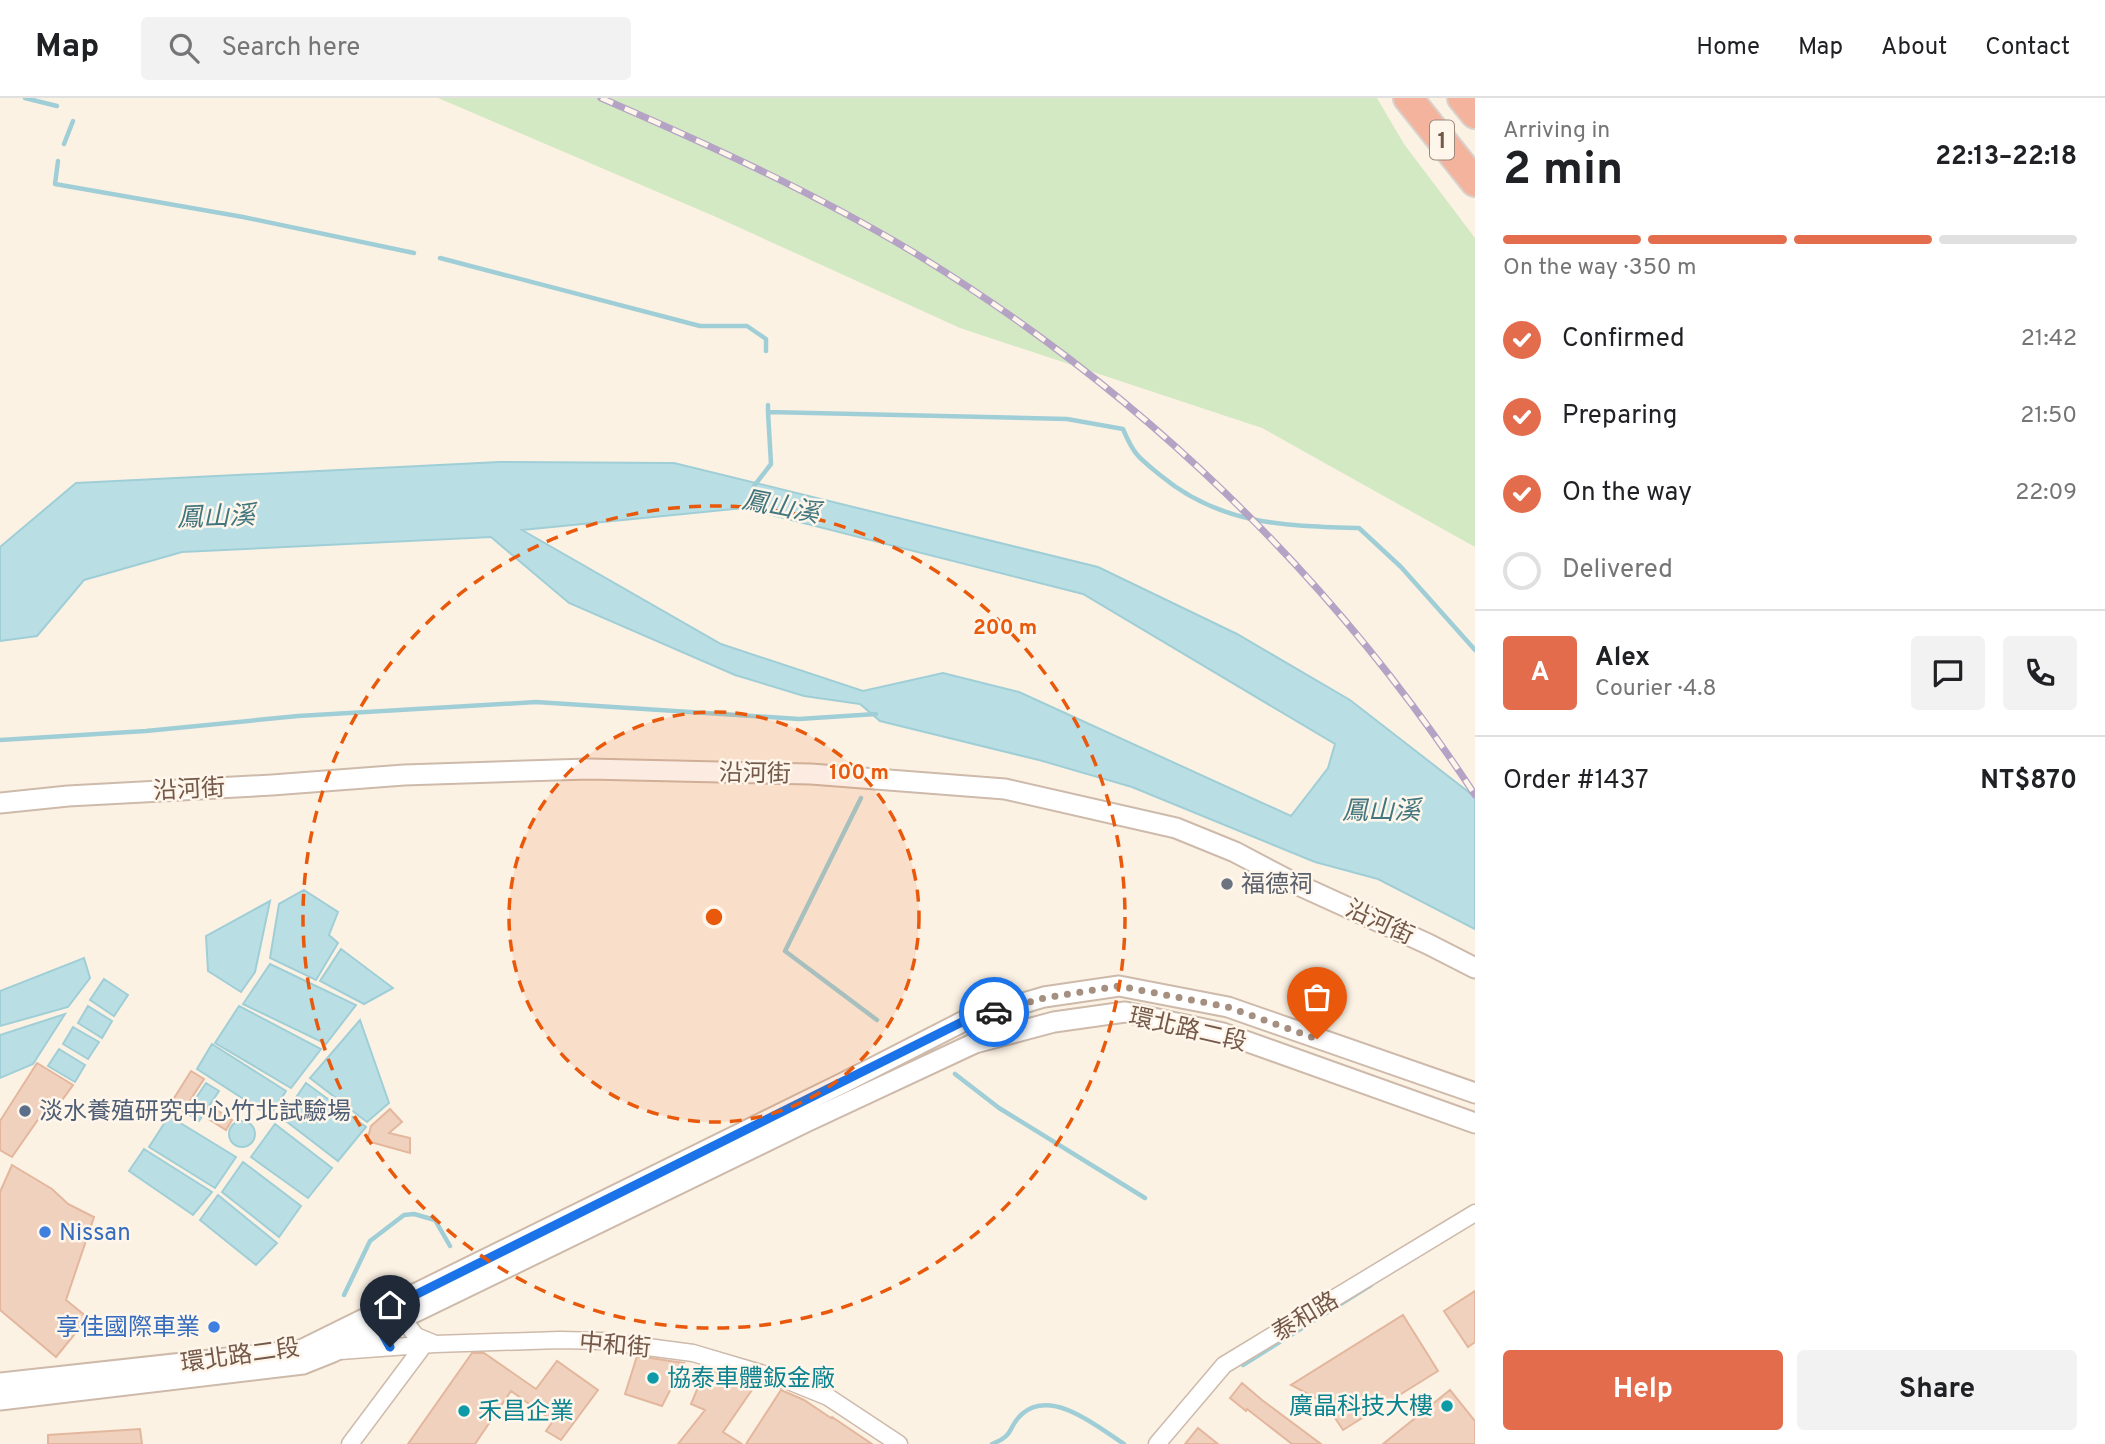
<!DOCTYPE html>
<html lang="en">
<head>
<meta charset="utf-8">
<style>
  :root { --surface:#fff; --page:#f2f2f2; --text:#202124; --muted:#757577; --line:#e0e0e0; --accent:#e36c4c }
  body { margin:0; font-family:Overpass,"Noto Sans TC",sans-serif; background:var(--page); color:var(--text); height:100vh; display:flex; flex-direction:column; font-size:26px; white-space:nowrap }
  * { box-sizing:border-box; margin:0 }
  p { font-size:23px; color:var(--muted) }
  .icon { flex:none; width:38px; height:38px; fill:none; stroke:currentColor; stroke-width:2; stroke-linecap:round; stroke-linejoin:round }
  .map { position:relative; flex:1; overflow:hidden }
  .details { display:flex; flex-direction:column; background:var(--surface); width:630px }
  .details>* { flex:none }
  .pin { position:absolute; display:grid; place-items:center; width:60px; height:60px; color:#fff; margin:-72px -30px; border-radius:50% 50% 50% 0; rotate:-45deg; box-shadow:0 0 7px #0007 }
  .pin .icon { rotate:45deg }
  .courier { position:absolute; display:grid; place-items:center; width:70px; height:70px; margin:-35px; border:5px solid #1a73e8; border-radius:50%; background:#fff; color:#222; box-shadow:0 2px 9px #0007 }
  .headline em { font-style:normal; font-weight:700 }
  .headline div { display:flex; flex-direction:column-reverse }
  .headline { display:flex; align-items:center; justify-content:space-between; height:119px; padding:0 28px }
  h1 { font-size:46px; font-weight:700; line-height:52px }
  .bar { display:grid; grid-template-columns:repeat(4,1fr); gap:10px 7px; align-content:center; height:84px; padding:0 28px }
  .bar i { height:9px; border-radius:5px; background:var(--line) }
  .bar .current { background:var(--accent) }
  .bar p { grid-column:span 4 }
  .line { display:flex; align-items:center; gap:18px; padding:0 28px; border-top:2px solid var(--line) }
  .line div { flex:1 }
  .round { display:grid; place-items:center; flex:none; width:74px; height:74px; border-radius:7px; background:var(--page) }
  ol { padding:0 28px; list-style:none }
  li { display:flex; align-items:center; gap:21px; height:77px }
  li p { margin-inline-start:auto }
  li .icon { padding:7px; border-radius:50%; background:var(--accent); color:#fff; stroke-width:4 }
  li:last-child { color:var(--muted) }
  li i { width:38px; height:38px; border:4px solid var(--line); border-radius:50% }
  .button { display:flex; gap:14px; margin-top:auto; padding:14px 28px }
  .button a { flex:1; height:80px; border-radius:7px; background:var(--accent); color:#fff; font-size:28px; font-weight:700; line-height:80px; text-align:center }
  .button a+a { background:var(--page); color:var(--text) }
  header { display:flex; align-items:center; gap:42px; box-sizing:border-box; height:98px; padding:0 35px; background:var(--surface); border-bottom:2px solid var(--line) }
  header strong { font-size:33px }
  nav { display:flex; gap:38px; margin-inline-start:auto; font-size:24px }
  .search { width:490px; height:63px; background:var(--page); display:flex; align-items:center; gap:18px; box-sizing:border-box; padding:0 24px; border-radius:7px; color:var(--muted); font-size:26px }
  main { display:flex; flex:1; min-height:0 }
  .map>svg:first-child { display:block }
  .green { fill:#d3e9c3 }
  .water { fill:#b9dfe5; stroke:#a0ced6; stroke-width:2; fill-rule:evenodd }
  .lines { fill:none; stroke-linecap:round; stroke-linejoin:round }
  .stream { stroke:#a0ced6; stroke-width:4.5 }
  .building { fill:#f0d1bd; stroke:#e3b79d; stroke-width:2 }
  .minor-casing { stroke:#cdbaab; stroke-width:19 }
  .tertiary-casing { stroke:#cdbaab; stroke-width:23 }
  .motorway-casing { stroke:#d8d1cc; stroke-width:32 }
  .minor { stroke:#fff; stroke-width:16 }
  .tertiary { stroke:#fff; stroke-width:19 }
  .motorway { stroke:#f4b39d; stroke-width:28 }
  .rail-casing { stroke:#b5a3c5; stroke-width:7 }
  .rail { stroke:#fff6eb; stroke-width:4.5; stroke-dasharray:13; stroke-linecap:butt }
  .done { stroke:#a48f80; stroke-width:7; stroke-dasharray:0 12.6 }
  .route { stroke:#1a73e8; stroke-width:9 }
  .ring { fill:none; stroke:#e8590c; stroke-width:3.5; stroke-dasharray:12 9 }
  .worship-dot { fill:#6b7280; stroke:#fff6eb; stroke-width:2.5 }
  .service-dot { fill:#5c6f8a; stroke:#fff6eb; stroke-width:2.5 }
  .shop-dot { fill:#3f7fe0; stroke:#fff6eb; stroke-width:2.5 }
  .culture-dot { fill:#0f9aa8; stroke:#fff6eb; stroke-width:2.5 }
  .labels { text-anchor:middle; stroke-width:5; stroke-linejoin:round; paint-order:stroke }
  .shield { fill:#fff6eb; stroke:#9e887a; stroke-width:2 }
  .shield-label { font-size:23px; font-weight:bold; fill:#74594a }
  .street-label { font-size:24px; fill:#74594a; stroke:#fff6eb }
  .worship-label { font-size:24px; fill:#5b616d; stroke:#fff6eb; text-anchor:start }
  .service-label { font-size:24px; fill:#4e5e75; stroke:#fff6eb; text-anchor:start }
  .shop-label { font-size:24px; fill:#366cbe; stroke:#fff6eb; text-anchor:start }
  .culture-label { font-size:24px; fill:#0d838f; stroke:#fff6eb; text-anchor:start }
  .water-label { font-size:26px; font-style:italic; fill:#42767f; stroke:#fff6eb }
  .centre { fill:#e8590c; stroke:#fff6eb; stroke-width:3.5 }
  .ring-label { font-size:21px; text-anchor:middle; font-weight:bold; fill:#e8590c; stroke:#fff6eb; stroke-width:5; stroke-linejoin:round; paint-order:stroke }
</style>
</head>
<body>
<header>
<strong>Map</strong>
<div class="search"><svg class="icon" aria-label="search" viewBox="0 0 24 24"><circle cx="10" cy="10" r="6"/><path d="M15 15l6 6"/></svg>Search here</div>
<nav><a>Home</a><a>Map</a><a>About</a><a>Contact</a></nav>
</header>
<main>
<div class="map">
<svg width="1475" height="1346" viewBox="0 0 1475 1346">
  <rect width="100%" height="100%" fill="#fcf2e4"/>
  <!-- green -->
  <path class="green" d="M438,0H1377L1404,46L1475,140V449L1262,330L960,230L716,119Z"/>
  <!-- water -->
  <path class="water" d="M499,364L674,365L1098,469L1237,536L1350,602L1475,699V831L1378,781L1315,764L1132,689L1039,662L880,623L860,606L804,598L735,577L569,505L491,439L182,454L84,482L37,538L0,543V449L76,385ZM744,410L1083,496L1335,646L1328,670L1291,718L1019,594L943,575L863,593L721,546L522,432Z
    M304,792L338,814L329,837L338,845L316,882L270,860L279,806Z
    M270,803L255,874L241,894L208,873L206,838Z
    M341,851L393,890L364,906L320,883Z
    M84,860L90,880L68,909L0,928V893Z
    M270,866L356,907L326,946L243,906Z
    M104,881L128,897L114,918L90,902Z
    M88,908L112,923L102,940L78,925Z
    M239,908L321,951L291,990L215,945Z
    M65,916L33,966L0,980V937Z
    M360,922L389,1005L367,1024L310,980Z
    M73,929L99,944L88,961L63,946Z
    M212,946L286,993L270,1018L197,971Z
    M59,951L85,967L75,984L48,968Z
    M206,985L219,993L199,1023L186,1015Z
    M306,985L366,1029L338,1063L282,1020Z
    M169,1018L236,1059L215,1090L149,1049Z
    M229 1036a13 13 0 1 1 26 0a13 13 0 1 1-26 0Z
    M275,1026L332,1070L308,1100L251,1059Z
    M144,1051L212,1094L193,1117L129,1073Z
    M243,1064L301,1108L279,1139L222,1094Z
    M218,1097L277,1145L256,1167L200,1122Z"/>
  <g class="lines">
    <!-- stream -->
    <path class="stream" d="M25,0L57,8
      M64,46L73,23
      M58,63L55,86L243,119L414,155
      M440,160L700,228H747L766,241V253
      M768,307V314L1067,321L1123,331C1134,357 1138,359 1160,377C1220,427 1284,428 1359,430L1401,469L1475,552
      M754,388L771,366L768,314
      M0,642L146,633L298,618L536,604L799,621L876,616
      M861,700L785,853L877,922
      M955,976L999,1010L1145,1100
      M344,1197L370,1143L404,1117L414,1116L435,1122L450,1148
      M1243,1267L1371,1187
      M992,1346C1016,1337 1007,1329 1022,1316C1052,1290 1098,1329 1124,1346"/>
  </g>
  <!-- building -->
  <path class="building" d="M37,965L73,987L60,1005L53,1000L12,1059L0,1052V1023Z
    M191,973L204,981L183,1013L171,1005Z
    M214,1010L232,1022L226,1032L207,1020Z
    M390,1011L402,1024L389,1035L410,1040V1055L367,1043L371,1028Z
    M12,1067L52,1091L68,1106L94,1119L66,1202L88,1220L56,1259L0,1212V1094Z
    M1475,1193V1244L1468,1249L1444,1213Z
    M1403,1217L1438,1273L1343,1332L1325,1305L1291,1287Z
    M472,1255H484L536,1291L557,1263L598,1292L561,1342L546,1333L553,1323L511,1293L475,1346H408Z
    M637,1258L684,1265L662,1308L625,1296Z
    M706,1270L756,1286L723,1334L742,1346H678L705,1312L691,1306Z
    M1242,1285L1262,1302L1321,1346H1292L1247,1311L1246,1313L1230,1300Z
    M781,1292L804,1302L831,1320L832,1319L872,1346H746Z
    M1450,1292L1475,1323V1346H1383Z
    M1198,1330L1218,1346H1185Z
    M140,1331L142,1346H48V1337Z"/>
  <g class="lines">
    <defs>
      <path id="minor" d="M393,1217L403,1221L416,1238L433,1245
        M340,1253L435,1246L560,1242L602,1243L693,1255L791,1284L828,1299L899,1346
        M350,1346L424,1247
        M1157,1346L1224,1267L1475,1115"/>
      <path id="tertiary" d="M0,705L68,698L272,687L404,677L588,671L811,676L1005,691L1176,730L1235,754L1294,785L1428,846L1475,870
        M0,1285L301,1252L845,984L966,922L1044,899L1119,888L1228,909L1475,995
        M0,1302L303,1266L333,1254L806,1024L975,945L1054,924L1125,914L1223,935L1475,1025"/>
      <path id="motorway" d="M1408,0L1475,84
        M1462,0L1475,16"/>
    </defs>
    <!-- minor casing -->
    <use href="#minor" class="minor-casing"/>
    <!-- tertiary casing -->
    <use href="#tertiary" class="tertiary-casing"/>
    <!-- motorway casing -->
    <use href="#motorway" class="motorway-casing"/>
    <!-- minor -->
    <use href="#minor" class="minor"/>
    <!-- tertiary -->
    <use href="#tertiary" class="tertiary"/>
    <!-- motorway -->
    <use href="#motorway" class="motorway"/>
    <defs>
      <path id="rail" d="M601,0C707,46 813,94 913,154C1138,291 1331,476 1475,697"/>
    </defs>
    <!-- rail casing -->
    <use href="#rail" class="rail-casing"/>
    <!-- rail -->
    <use href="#rail" class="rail"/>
  </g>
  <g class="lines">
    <!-- done -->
    <path class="done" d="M994,914L1044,900L1119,888L1228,909L1317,941"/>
    <!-- route -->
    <path class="route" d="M390,1249L380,1231L383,1213L966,922L994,914"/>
  </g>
  <!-- distance rings -->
  <circle cx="714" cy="819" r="205" fill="#e8590c" fill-opacity=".12"/>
  <g class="ring">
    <circle cx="714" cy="819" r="205"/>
    <circle cx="714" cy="819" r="411"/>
  </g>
  <!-- markers -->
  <circle class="worship-dot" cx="1227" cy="786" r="7"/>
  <circle class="service-dot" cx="25" cy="1013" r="7"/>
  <g class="shop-dot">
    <circle cx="45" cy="1134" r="7"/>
    <circle cx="214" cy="1229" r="7"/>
  </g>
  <g class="culture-dot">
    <circle cx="653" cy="1280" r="7"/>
    <circle cx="1447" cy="1308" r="7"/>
    <circle cx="464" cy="1313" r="7"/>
  </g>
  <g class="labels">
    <!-- shield labels -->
    <rect class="shield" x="1430" y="22.5" width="24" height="39" rx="5"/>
    <g class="shield-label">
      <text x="1442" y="50">1</text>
    </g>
    <!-- street labels -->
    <g class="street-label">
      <text transform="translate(755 675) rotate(1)" y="8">沿河街</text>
      <text transform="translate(189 691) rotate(-3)" y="8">沿河街</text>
      <text transform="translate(1380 824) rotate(25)" y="8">沿河街</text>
      <text transform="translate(1188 931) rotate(13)" y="8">環北路二段</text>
      <text transform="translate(1305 1218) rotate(-31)" y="8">泰和路</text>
      <text transform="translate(615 1247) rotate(5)" y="8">中和街</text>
      <text transform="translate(240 1257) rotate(-8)" y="8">環北路二段</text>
    </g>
    <!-- worship labels -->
    <g class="worship-label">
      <text x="1241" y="794">福德祠</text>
    </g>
    <!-- service labels -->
    <g class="service-label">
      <text x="39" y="1021">淡水養殖研究中心竹北試驗場</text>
    </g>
    <!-- shop labels -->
    <g class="shop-label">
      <text x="59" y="1142">Nissan</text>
      <text x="200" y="1237" text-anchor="end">享佳國際車業</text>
    </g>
    <!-- culture labels -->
    <g class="culture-label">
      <text x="667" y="1288">協泰車體鈑金廠</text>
      <text x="1433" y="1316" text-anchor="end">廣晶科技大樓</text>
      <text x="478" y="1321">禾昌企業</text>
    </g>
    <!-- water labels -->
    <g class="water-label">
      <text transform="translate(781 408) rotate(11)" y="9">鳳山溪</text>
      <text transform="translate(216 418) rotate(-2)" y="9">鳳山溪</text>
      <text x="1381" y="721">鳳山溪</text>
    </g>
  </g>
  <circle cx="714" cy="819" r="10" class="centre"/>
  <g class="ring-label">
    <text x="1005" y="536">200 m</text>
    <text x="859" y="681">100 m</text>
  </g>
</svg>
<div class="pin" style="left:1317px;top:941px;background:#ea580c"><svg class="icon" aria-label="bag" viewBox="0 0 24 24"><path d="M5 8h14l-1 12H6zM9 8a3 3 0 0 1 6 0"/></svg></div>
<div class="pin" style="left:390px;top:1249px;background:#1f2937"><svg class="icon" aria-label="home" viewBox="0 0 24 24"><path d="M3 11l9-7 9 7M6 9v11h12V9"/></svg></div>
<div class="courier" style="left:994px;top:914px"><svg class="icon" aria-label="car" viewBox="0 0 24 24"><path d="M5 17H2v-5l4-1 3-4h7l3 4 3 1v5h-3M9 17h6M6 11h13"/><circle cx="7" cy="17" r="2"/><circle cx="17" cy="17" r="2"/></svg></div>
</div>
<section class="details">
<div class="headline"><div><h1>2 min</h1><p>Arriving in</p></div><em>22:13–22:18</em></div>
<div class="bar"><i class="current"></i><i class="current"></i><i class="current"></i><i></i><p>On the way · 350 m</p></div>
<ol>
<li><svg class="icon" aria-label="check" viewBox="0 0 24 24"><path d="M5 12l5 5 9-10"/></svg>Confirmed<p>21:42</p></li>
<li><svg class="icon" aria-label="check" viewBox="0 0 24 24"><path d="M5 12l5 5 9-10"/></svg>Preparing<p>21:50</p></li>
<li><svg class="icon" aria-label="check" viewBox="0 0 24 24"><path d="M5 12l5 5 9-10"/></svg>On the way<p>22:09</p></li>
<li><i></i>Delivered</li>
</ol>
<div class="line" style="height:126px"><b class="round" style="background:var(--accent);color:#fff">A</b><div><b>Alex</b><p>Courier · 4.8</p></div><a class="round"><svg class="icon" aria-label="chat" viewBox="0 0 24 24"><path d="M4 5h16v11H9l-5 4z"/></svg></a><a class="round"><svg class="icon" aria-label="phone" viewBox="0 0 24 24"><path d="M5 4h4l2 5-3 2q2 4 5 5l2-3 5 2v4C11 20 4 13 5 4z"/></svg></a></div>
<div class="line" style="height:91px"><div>Order #1437</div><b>NT$870</b></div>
<div class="button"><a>Help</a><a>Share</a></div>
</section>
</main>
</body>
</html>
